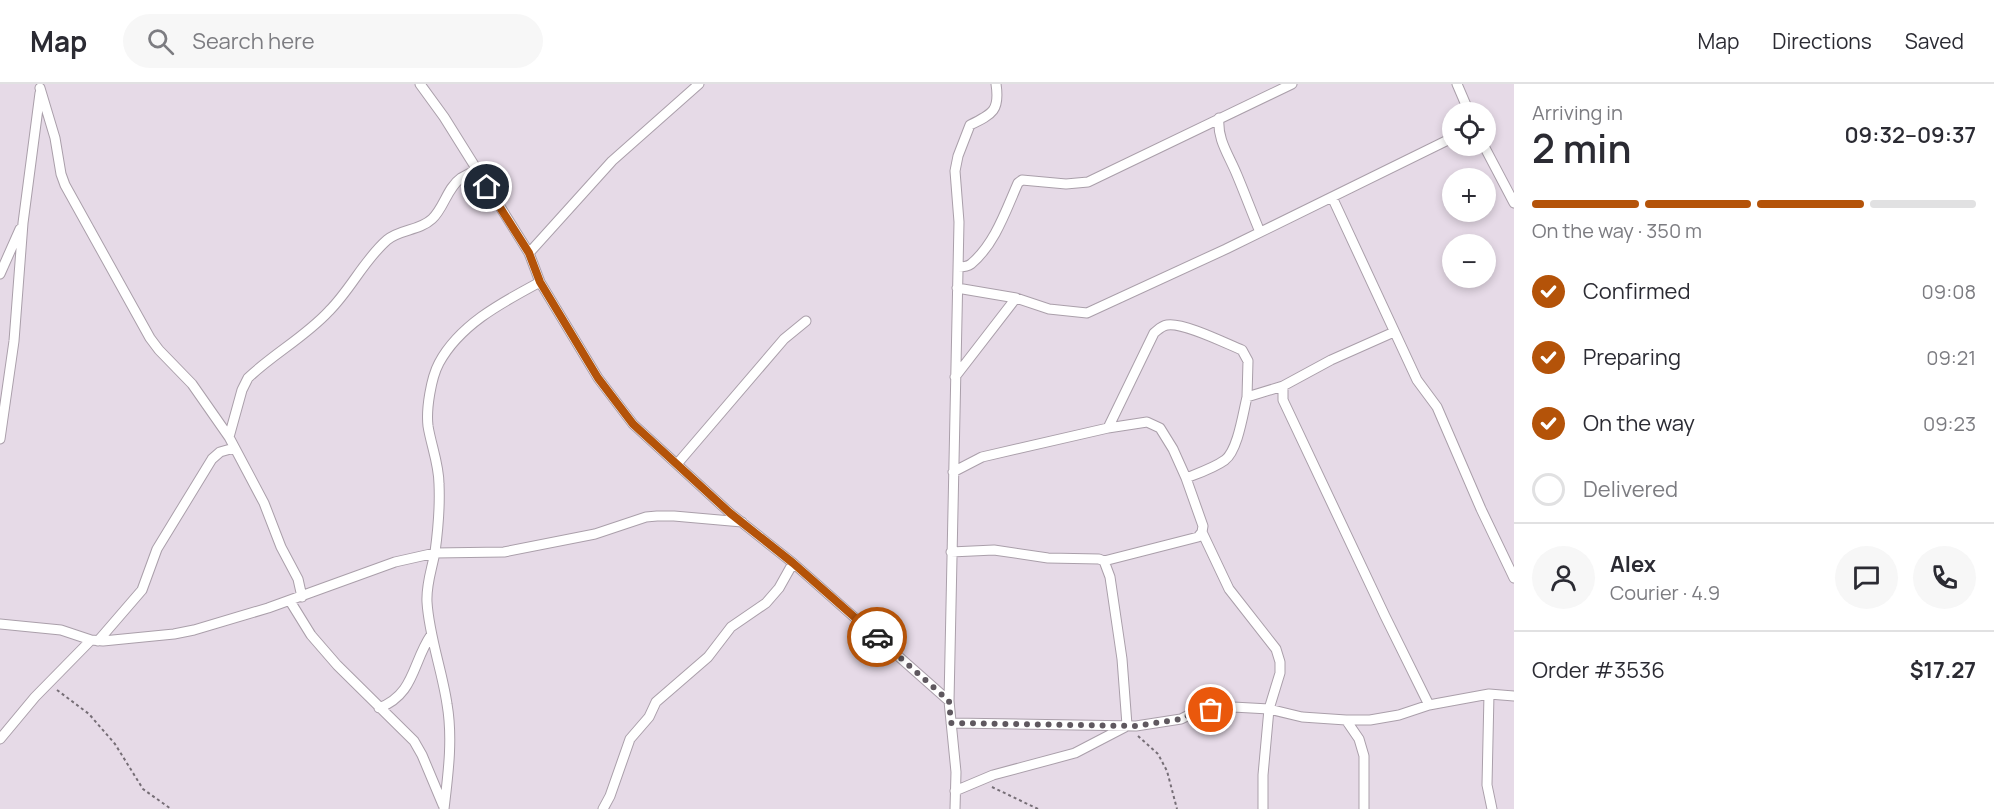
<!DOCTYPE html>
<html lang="en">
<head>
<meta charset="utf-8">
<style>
  :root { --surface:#fff; --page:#f7f7f7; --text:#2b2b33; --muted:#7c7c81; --line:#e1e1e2; --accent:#b45309 }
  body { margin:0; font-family:Manrope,sans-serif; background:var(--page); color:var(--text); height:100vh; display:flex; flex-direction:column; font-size:22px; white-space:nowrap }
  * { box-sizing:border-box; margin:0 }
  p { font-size:20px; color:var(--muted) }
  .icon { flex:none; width:33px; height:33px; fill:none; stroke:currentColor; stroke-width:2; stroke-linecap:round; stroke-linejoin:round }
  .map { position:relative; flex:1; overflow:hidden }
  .panel { display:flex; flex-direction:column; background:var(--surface); width:480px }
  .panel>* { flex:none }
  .controls { position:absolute; left:1442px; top:18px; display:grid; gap:12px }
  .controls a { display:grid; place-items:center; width:54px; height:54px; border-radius:50%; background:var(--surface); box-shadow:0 3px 9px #0003; font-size:30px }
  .pin { position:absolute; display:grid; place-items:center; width:51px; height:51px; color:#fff; margin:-26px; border:3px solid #fff; border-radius:50%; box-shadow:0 2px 6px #0007 }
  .courier { position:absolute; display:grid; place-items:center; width:60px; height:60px; margin:-30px; border:4px solid #b45309; border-radius:50%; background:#fff; color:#222; box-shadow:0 2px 8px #0007 }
  .headline em { font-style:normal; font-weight:600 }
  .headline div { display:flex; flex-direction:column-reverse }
  .headline { display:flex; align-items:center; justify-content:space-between; height:102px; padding:0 18px }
  h1 { font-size:39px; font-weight:600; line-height:45px }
  .bar { display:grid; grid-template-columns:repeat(4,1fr); gap:9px 6px; align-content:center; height:72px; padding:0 18px }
  .bar i { height:8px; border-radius:4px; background:var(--line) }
  .bar .on { background:var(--accent) }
  .bar p { grid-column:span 4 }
  .line { display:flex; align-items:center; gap:15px; padding:0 18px; border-top:2px solid var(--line) }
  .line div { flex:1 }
  .round { display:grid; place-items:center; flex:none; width:63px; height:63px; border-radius:32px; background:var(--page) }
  ol { padding:0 18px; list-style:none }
  li { display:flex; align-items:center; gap:18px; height:66px }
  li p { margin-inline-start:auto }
  li .icon { padding:6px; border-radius:50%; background:var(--accent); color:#fff; stroke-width:4 }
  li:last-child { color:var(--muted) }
  li i { width:33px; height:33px; border:3px solid var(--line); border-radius:50% }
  header { display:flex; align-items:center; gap:36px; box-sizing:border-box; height:84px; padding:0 30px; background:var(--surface); border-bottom:2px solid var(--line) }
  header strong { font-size:28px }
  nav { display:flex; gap:33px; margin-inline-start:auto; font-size:21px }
  .search { width:420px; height:54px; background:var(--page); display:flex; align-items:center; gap:15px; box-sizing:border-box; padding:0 21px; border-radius:33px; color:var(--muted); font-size:22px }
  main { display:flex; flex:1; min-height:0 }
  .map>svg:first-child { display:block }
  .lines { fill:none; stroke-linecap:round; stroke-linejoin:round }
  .minor-casing { stroke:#aa9faa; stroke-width:11 }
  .path { stroke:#766e76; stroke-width:2; stroke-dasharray:3 3; stroke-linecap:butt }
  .minor { stroke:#fff; stroke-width:9 }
  .done { stroke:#5f585f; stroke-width:6; stroke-dasharray:0 10.8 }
  .route { stroke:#b45309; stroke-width:8 }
</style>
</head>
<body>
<header>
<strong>Map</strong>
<div class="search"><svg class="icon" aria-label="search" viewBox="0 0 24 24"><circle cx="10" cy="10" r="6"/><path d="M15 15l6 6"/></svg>Search here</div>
<nav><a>Map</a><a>Directions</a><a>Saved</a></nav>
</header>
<main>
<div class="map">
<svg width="1514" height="725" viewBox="0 0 1514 725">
  <rect width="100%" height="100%" fill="#e6dae7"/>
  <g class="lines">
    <defs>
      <path id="minor" d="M420,0L444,33L529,169L540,198L598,294L633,340L730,429L793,479L949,617
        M1457,0L1469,28
        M40,4L55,54L61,90L65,101L150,254L159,266L192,300L229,353L264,419L281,463L298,495L302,513
        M1219,34C1217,56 1229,71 1237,91C1245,110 1252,129 1260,148
        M1484,62L1514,119
        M1332,113L1417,296L1437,323L1481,425L1514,494
        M529,169L612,77L699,0
        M958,183C962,183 967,183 971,180C995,160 1006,126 1018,99L1022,96L1066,100L1088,98L1292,0
        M0,190L20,145
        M957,204L1016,214
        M1394,248L1331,276L1283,302V316L1385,532L1429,621
        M955,293L1016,214L1049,225L1087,229L1226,165L1452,54
        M1108,344L1154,249C1158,246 1161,242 1167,241C1183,238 1225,259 1242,266L1248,277L1247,313
        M229,353L242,306L248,294C273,270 305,253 329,227C351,205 364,176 387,156C400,145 419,147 432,135C444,124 447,104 461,94C466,91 472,88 477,86
        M0,355L14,257L23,139L40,9
        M677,380L784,255L806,237
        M953,388L982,373L1108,344L1147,338L1160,344L1173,365L1186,394L1203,442L1202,448L1198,453L1104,477
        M1186,394C1199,389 1214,384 1225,376C1238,366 1243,329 1247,313L1283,302
        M1202,448L1229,505L1276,565L1280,578V589L1269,625L1263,691V725
        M951,468L994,466L1048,474L1099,475L1104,477L1110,493L1122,575L1127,641
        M290,517L311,551L337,581L414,657L422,671L443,721
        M0,540L61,546L91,556L103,557L174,550L194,546L268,524L395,478L435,469L504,468L595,450L646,433L657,432H674L742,438
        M98,557L142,506L157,465L212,375L220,368L234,364
        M1489,610L1487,701L1492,725
        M379,624C415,610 412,579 431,551
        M1346,636L1359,655L1364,672V725
        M951,639L1136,642L1181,635L1191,630L1217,624L1233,623L1269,625L1302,633L1346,636H1370L1399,631L1429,621L1489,610L1514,612
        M0,655L35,613L91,556
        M955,707L993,691L1075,669L1125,643
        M444,725C448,691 453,655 447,620C442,586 429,552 427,518C426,500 432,485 435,468C438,446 440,422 439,400C439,380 431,361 428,342C426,325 431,294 439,279C460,240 503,218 540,198
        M603,725L610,712L630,655L649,633L656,618L708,573L731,543L766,519L779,504L793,479
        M955,725L956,688L949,617L959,138L955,87L958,72L970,41C993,30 1000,26 996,0"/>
    </defs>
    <!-- minor casing -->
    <use href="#minor" class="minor-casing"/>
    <!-- path -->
    <path class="path" d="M57,606L89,630L115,660L143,705L171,725
      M1138,652L1158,670L1167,687L1177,725
      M992,703L1038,725"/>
    <!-- minor -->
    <use href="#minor" class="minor"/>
  </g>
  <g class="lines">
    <!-- done -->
    <path class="done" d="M877,553L949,617L951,639L1136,642L1181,635L1191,630L1211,626"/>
    <!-- route -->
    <path class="route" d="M487,103L529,169L540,198L598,294L633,340L730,429L793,479L877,553"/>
  </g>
</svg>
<div class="controls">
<a><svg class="icon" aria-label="locate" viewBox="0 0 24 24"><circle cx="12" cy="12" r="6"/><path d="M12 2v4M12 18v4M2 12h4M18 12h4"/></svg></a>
<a>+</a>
<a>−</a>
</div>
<div class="pin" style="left:1211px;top:626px;background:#ea580c"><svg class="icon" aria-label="bag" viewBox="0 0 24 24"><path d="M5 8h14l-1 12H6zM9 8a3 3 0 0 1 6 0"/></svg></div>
<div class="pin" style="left:487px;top:103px;background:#1f2937"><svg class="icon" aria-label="home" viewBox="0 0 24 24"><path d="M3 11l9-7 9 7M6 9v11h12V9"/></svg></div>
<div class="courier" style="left:877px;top:553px"><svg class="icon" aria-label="car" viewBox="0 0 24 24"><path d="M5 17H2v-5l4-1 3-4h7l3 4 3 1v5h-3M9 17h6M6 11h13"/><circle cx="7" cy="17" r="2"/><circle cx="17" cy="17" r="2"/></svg></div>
</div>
<section class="panel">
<div class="headline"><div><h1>2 min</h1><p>Arriving in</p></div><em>09:32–09:37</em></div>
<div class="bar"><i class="on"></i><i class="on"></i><i class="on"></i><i></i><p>On the way · 350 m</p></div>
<ol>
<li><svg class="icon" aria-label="check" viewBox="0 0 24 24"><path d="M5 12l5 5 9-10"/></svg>Confirmed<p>09:08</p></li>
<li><svg class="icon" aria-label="check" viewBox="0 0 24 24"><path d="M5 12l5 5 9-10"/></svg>Preparing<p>09:21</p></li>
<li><svg class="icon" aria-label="check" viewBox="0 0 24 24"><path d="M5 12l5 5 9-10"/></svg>On the way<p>09:23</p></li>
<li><i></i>Delivered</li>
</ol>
<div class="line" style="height:108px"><a class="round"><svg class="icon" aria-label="person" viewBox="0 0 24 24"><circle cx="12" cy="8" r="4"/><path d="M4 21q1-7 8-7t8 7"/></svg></a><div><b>Alex</b><p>Courier · 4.9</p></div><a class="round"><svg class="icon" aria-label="chat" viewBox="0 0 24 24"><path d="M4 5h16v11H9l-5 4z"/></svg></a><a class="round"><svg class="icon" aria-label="phone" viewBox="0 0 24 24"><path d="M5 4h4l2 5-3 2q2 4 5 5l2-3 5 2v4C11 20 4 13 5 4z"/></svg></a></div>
<div class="line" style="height:78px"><div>Order #3536</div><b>$17.27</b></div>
</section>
</main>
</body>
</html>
